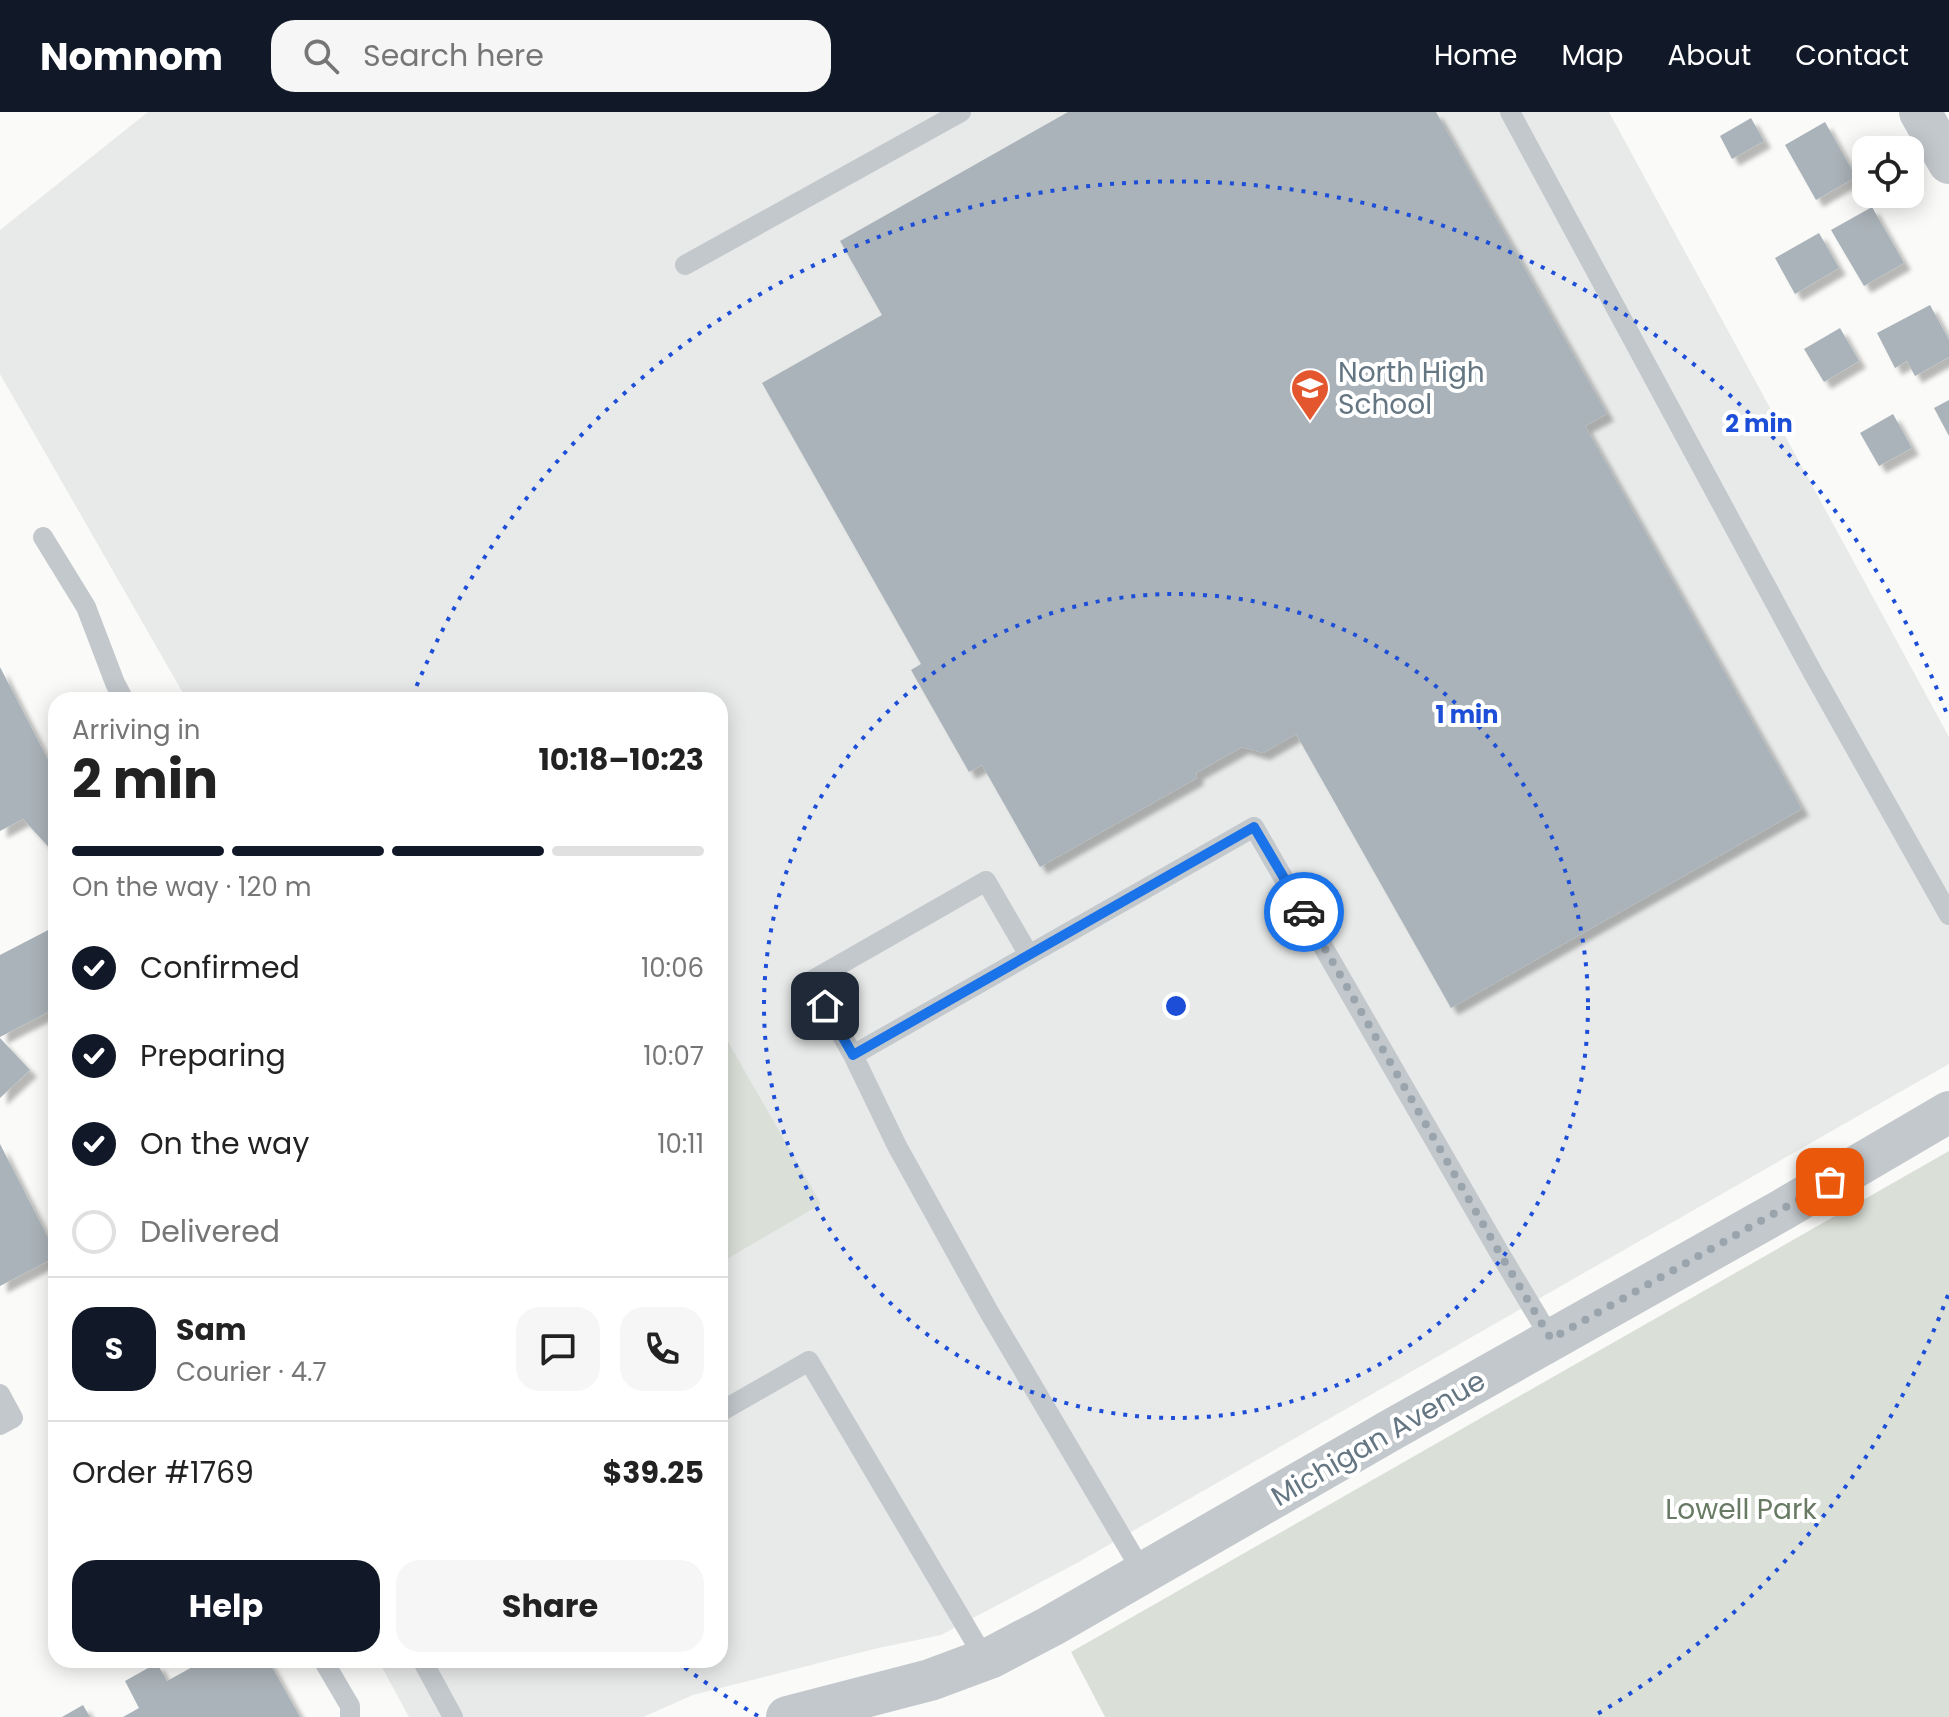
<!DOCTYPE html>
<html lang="en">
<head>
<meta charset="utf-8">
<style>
  :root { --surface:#fff; --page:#f6f6f6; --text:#222; --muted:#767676; --line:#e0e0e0; --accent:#111827 }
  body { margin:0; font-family:Poppins,sans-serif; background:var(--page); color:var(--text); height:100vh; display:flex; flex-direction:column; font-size:30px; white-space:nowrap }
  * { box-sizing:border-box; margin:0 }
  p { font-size:26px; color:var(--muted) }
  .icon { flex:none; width:44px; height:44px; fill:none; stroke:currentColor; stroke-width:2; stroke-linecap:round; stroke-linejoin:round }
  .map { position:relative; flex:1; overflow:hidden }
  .drawer { position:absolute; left:48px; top:580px; width:680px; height:976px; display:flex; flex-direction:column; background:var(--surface); border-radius:24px; box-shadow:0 4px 20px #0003 }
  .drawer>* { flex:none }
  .controls { position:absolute; left:1852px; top:24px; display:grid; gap:16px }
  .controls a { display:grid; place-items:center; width:72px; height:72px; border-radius:16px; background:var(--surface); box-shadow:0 4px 20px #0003; font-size:40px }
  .pin { position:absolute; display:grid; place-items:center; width:68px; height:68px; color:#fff; margin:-34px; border-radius:16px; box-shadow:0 4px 12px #0006 }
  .courier { position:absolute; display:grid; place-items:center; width:80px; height:80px; margin:-40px; border:6px solid #1a73e8; border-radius:50%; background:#fff; color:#222; box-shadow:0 2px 10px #0007 }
  .headline em { font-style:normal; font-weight:700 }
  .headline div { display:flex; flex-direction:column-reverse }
  .headline { display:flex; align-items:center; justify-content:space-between; height:136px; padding:0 24px }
  h1 { font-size:52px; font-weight:700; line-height:60px }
  .bar { display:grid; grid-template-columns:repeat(4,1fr); gap:12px 8px; align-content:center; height:96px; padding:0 24px }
  .bar i { height:10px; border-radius:6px; background:var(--line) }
  .bar .active { background:var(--accent) }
  .bar p { grid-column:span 4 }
  .line { display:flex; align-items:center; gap:20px; padding:0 24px; border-top:2px solid var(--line) }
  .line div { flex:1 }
  .round { display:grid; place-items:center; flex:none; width:84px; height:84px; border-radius:24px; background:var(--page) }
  ol { padding:0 24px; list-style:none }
  li { display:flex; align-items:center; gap:24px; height:88px }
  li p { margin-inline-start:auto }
  li .icon { padding:8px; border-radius:50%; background:var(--accent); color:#fff; stroke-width:4 }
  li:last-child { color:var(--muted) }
  li i { width:44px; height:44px; border:4px solid var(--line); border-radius:50% }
  .primary-button { display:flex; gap:16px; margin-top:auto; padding:16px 24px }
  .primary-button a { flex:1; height:92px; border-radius:24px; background:var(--accent); color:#fff; font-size:32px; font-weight:700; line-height:92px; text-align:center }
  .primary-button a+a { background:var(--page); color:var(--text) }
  header { display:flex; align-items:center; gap:48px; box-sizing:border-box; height:112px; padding:0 40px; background:var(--accent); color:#fff }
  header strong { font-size:38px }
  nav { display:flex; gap:44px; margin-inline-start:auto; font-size:28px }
  .search { width:560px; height:72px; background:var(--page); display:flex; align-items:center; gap:20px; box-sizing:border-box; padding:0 28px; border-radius:24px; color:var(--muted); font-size:30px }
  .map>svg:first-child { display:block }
  .built { fill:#e8e9e9 }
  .green { fill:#dadfd7 }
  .building { fill:#aab3b9; filter:url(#shadow) }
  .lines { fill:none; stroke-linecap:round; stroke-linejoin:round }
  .lane { stroke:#c3c8cc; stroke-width:20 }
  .street { stroke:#c3c8cc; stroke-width:42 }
  .done { stroke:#99a4ac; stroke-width:8; stroke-dasharray:0 14.4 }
  .route { stroke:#1a73e8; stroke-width:10 }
  .ring { fill:none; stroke:#1d4ed8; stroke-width:4; stroke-dasharray:4 8 }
  .labels { text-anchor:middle; stroke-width:8; stroke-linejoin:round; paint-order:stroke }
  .poi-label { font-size:28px; fill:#657683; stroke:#fff; text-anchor:start }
  .street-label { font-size:28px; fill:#657683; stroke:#fff }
  .park-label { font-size:28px; fill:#687a64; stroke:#fff }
  .centre { fill:#1d4ed8; stroke:#fff; stroke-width:4 }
  .ring-label { font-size:24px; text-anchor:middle; font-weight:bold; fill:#1d4ed8; stroke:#fff; stroke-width:8; stroke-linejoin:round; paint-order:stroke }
</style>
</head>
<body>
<header>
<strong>Nomnom</strong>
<div class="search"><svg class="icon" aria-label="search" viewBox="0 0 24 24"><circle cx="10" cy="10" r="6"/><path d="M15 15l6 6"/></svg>Search here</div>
<nav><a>Home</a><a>Map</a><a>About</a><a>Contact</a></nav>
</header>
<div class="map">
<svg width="1949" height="1605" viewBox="0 0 1949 1605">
  <defs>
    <filter id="shadow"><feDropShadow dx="7" dy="7" stdDeviation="2" flood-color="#0004"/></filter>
  </defs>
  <rect width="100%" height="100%" fill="#fafaf8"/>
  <!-- built -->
  <path class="built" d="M148,0H1609L1949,625V952L1077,1451L941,1523L874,1537L693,1583L643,1605H409L378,1548H720V588H187L0,262V118Z"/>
  <!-- green -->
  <path class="green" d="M720,916L821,1092L720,1151Z
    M1949,1039V1605H1105L1071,1540Z"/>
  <!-- building -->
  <path class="building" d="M1068,0H1436L1607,302L1585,314L1802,697L1451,896L1296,622L1263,641L1242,635L1196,661L1197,666L1040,755L982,653L969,660L911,558L921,552L762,271L882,203L840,129Z
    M1751,6L1764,29L1732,47L1720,24Z
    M1825,10L1856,65L1816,88L1785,33Z
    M1872,95L1904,151L1864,174L1831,118Z
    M1819,121L1839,156L1795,182L1775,146Z
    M1930,193L1949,228V245L1915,264L1907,249L1895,256L1877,221Z
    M1840,216L1859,249L1824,270L1804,237Z
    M1949,288V324L1934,296Z
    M1893,302L1912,336L1879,354L1860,321Z
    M0,555L56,663V691L48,698L56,706V743L23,707L0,719Z
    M56,814V896L0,925V843Z
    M0,926L30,958L0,986Z
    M0,1032L56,1141V1145L0,1174Z
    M205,1548H232L235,1553L244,1548H268L300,1605H123L139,1596L125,1569L157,1551L167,1569Z
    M83,1593L90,1605H62Z"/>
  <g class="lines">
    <!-- lane -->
    <path class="lane" d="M1510,0L1813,561L1949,803
      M685,153L961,0
      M43,425L86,495L115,571L124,588
      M853,943L811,869L986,769L1029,843
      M0,1282L13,1306L0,1313
      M720,1300L809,1249L985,1547
      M1143,1461L989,1200L897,1034L853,943L1254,715L1499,1140L1551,1227
      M323,1548L350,1594V1605
      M422,1548L453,1605"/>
    <!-- street -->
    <path class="street" d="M1920,0L1949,51
      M787,1605L930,1568L992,1545L1051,1514L1391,1318L1782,1098L1949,1000"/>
  </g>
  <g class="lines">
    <!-- done -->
    <path class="done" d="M1304,800L1499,1140L1551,1227L1830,1070"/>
    <!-- route -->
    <path class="route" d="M825,894L853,943L1254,715L1304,800"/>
  </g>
  <!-- distance rings -->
  <g class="ring">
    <circle cx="1176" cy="894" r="412"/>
    <path d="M1948 1183A824 824 0 0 1 1594 1604M758 1604A824 824 0 0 1 680 1552M412 585A824 824 0 0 1 1948 605"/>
  </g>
  <!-- icons -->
  <defs>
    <symbol id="school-pin" viewBox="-11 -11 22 30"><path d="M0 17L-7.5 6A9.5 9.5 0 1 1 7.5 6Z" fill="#e4572e" stroke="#fff"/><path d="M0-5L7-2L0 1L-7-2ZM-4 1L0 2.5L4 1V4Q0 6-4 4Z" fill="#fff"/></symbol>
  </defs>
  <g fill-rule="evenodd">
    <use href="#school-pin" x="1288" y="254" width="44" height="60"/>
  </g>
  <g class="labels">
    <!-- poi labels -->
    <g class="poi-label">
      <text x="1338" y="270">North High<tspan x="1338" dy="32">School</tspan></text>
    </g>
    <!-- street labels -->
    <g class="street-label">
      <text transform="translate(1378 1326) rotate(-30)" y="10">Michigan Avenue</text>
    </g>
    <!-- park labels -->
    <g class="park-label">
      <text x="1741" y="1407">Lowell Park</text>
    </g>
  </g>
  <circle cx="1176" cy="894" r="12" class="centre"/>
  <g class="ring-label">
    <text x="1759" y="320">2 min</text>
    <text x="1467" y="611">1 min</text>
  </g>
</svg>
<div class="controls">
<a><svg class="icon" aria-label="locate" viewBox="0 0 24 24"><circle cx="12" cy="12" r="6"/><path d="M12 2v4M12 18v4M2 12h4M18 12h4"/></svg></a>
</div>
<div class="pin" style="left:1830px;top:1070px;background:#ea580c"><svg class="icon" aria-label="bag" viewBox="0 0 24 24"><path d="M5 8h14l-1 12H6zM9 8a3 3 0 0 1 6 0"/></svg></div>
<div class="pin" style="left:825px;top:894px;background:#1f2937"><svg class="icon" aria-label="home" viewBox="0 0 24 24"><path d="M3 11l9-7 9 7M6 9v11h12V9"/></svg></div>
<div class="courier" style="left:1304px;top:800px"><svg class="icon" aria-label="car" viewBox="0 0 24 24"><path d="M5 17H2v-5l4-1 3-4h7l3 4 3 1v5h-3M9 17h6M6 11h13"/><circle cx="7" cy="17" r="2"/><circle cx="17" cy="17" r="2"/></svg></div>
<section class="drawer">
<div class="headline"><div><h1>2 min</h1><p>Arriving in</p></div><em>10:18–10:23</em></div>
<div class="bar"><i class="active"></i><i class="active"></i><i class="active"></i><i></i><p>On the way · 120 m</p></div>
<ol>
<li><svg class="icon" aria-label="check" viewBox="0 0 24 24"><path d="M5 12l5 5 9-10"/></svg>Confirmed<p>10:06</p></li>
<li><svg class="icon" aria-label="check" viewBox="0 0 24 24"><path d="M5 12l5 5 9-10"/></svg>Preparing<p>10:07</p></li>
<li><svg class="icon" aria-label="check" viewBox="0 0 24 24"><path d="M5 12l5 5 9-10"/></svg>On the way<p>10:11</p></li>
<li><i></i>Delivered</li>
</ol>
<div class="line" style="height:144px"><b class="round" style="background:var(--accent);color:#fff">S</b><div><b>Sam</b><p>Courier · 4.7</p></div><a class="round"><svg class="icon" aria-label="chat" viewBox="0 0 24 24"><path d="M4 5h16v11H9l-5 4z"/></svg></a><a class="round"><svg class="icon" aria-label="phone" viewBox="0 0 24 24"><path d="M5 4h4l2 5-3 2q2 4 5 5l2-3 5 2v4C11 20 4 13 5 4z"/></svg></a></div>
<div class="line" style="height:104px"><div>Order #1769</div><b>$39.25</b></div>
<div class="primary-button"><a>Help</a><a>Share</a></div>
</section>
</div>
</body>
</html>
